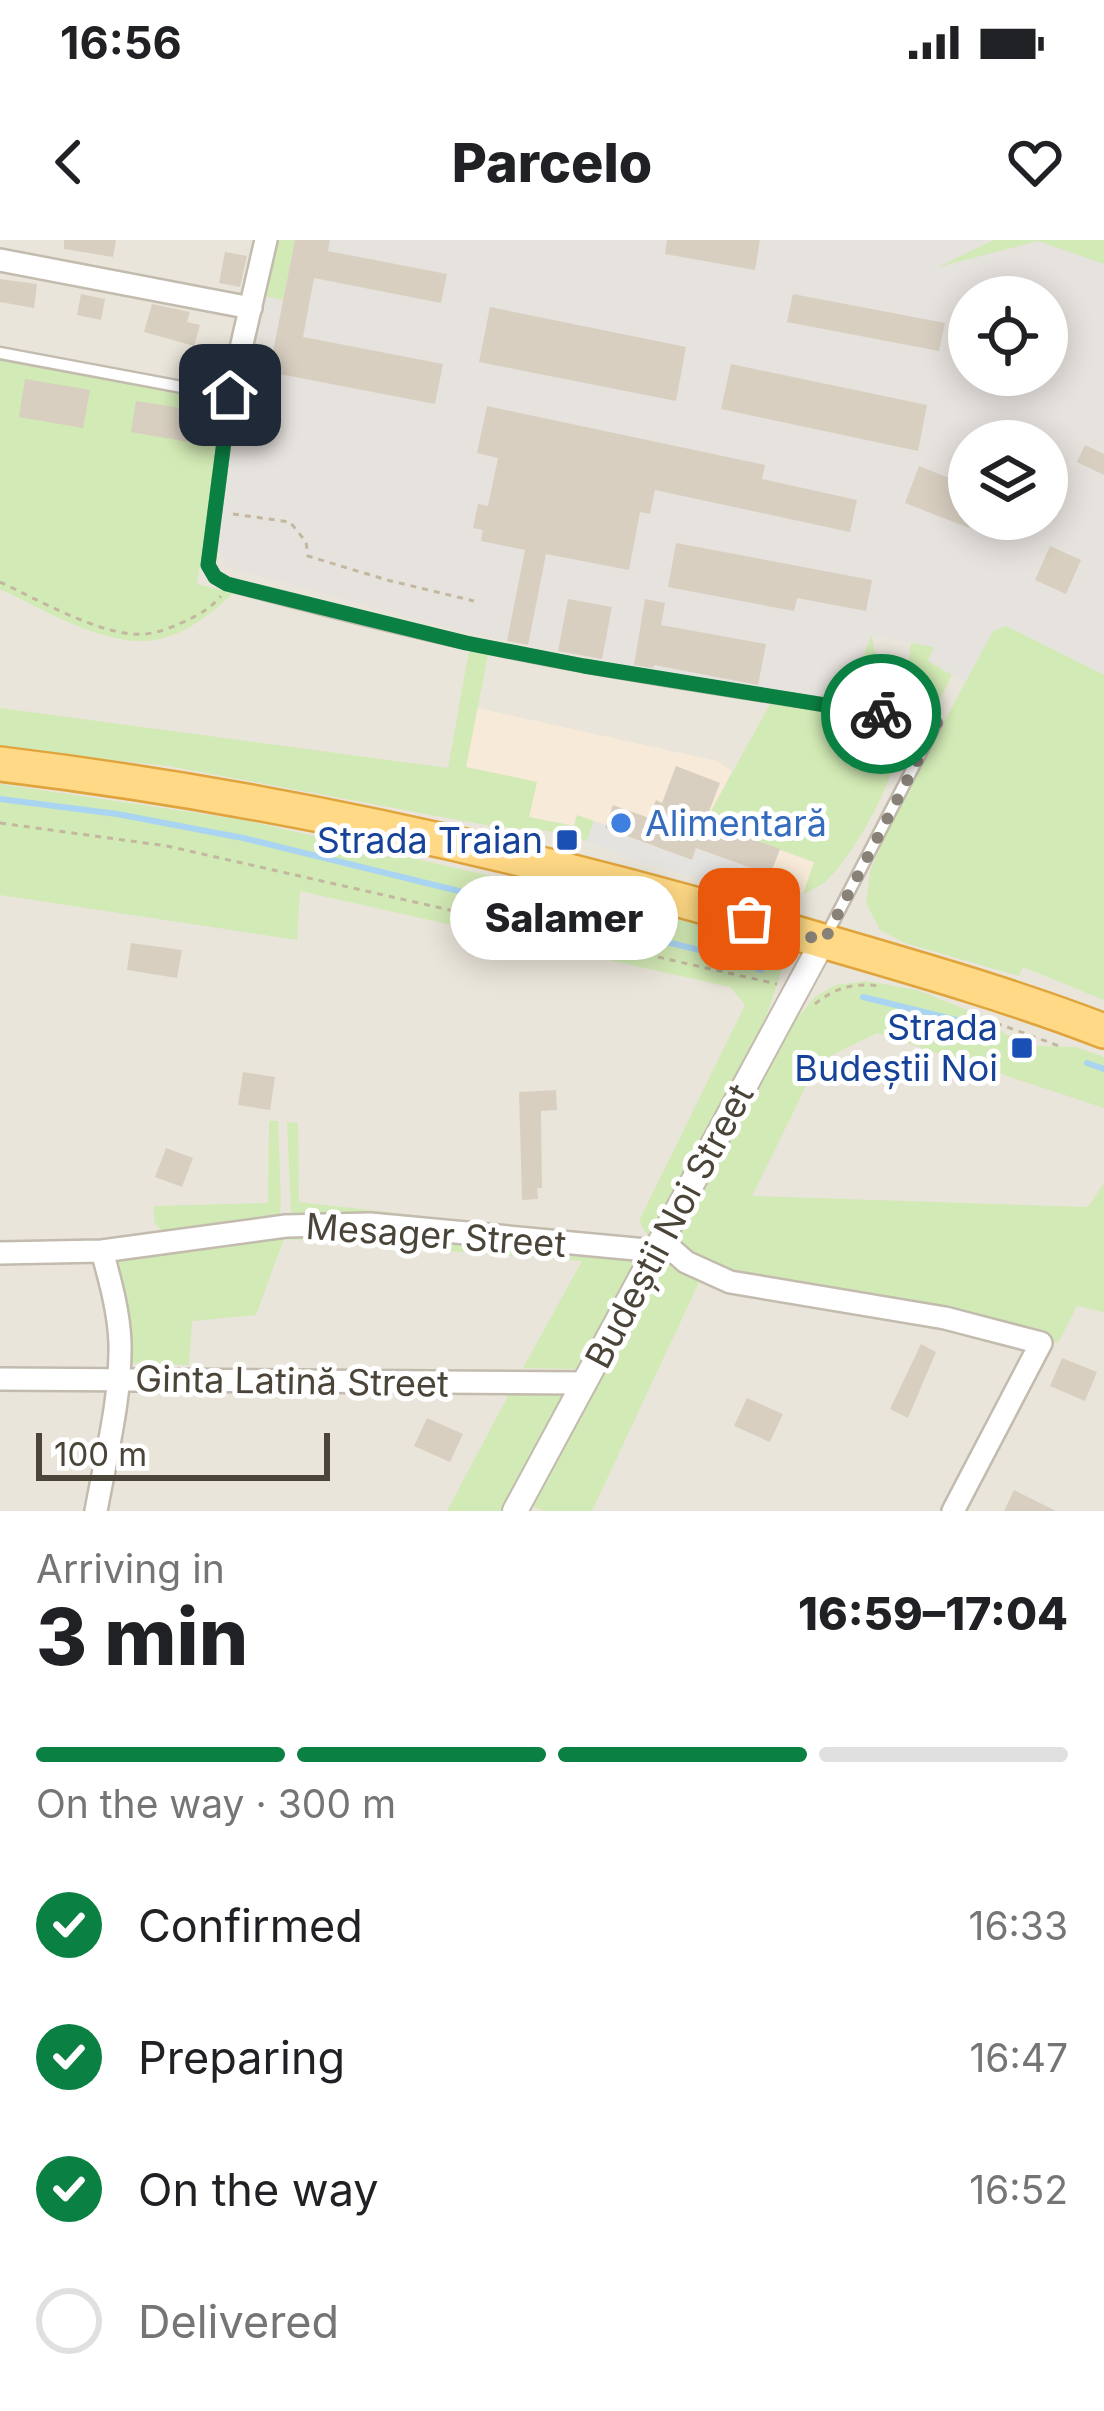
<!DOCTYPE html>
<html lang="en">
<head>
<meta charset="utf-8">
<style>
  :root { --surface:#fff; --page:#f6f6f6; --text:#202124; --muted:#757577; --line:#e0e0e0; --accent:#0b8043 }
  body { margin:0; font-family:Inter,sans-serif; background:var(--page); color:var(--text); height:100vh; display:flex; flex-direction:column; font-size:45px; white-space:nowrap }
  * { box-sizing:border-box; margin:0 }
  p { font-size:39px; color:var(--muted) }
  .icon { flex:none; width:66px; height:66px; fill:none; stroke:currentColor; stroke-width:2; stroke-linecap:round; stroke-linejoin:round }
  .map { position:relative; height:1271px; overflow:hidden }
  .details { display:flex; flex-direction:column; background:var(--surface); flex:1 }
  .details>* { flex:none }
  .buttons { position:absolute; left:948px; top:36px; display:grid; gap:24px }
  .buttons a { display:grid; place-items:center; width:120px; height:120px; border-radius:50%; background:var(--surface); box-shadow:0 6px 30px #0003; font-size:60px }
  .scale { position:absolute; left:36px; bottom:30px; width:294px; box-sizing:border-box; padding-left:12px; border:6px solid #4b4439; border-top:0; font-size:33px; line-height:42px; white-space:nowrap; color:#4b4439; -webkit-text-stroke:9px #fff; paint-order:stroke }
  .pin { position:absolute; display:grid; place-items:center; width:102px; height:102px; color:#fff; margin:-51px; border-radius:24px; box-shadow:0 6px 18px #0006 }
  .courier { position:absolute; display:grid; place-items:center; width:120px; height:120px; margin:-60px; border:9px solid #0b8043; border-radius:50%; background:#fff; color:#222; box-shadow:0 3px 15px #0007 }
  .bubble { position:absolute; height:84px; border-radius:42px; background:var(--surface); box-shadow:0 6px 30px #0003; font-size:39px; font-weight:800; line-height:84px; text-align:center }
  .head em { font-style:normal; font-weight:800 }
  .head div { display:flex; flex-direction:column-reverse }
  .head { display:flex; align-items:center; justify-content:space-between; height:204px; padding:0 36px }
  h1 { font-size:78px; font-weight:800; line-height:90px }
  .bar { display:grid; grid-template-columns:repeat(4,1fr); gap:18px 12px; align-content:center; height:144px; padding:0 36px }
  .bar i { height:15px; border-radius:9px; background:var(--line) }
  .bar .current { background:var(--accent) }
  .bar p { grid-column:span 4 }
  ol { padding:0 36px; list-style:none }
  li { display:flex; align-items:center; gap:36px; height:132px }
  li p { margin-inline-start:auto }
  li .icon { padding:12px; border-radius:50%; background:var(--accent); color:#fff; stroke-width:4 }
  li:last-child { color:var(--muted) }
  li i { width:66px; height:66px; border:6px solid var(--line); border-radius:50% }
  .status { display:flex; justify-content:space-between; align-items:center; height:84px; padding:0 60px; background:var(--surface); direction:ltr }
  .status svg { height:33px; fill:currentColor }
  header { display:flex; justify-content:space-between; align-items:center; height:156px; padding:0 36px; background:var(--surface); font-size:54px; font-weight:800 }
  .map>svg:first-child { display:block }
  .residential { fill:#eae5da; fill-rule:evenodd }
  .commercial { fill:#f7ead8 }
  .industrial { fill:#e6e2dd; fill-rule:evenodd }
  .green { fill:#d2eab5 }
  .parking { fill:#e5e3e0 }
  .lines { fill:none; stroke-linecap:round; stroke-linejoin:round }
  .stream { stroke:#a9d4f2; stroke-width:6 }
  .building { fill:#d8cfc1 }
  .service-casing { stroke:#c2bbae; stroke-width:15 }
  .minor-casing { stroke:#c2bbae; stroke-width:26 }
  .tertiary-casing { stroke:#c2bbae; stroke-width:28 }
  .trunk-casing { stroke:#e0a43c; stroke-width:38 }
  .path { stroke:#c4b79f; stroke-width:3; stroke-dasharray:6 6; stroke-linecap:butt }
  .service { stroke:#fff; stroke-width:10 }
  .minor { stroke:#fff; stroke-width:21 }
  .tertiary { stroke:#fff; stroke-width:24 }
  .trunk { stroke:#ffd985; stroke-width:33 }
  .done { stroke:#878178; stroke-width:12; stroke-dasharray:0 21.6 }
  .route { stroke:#0b8043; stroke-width:15 }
  .shop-dot { fill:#3f7fe0; stroke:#fff; stroke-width:4.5 }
  .transit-dot { fill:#1a4fb4; stroke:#fff; stroke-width:4.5 }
  .labels { text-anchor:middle; stroke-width:10; stroke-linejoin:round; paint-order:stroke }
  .shop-label { font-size:36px; fill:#366cbe; stroke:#fff; text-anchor:start }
  .transit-label { font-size:36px; fill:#164399; stroke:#fff; text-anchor:end }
  .street-label { font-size:36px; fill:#4b4439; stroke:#fff }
</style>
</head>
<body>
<div class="status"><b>16:56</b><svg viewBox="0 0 49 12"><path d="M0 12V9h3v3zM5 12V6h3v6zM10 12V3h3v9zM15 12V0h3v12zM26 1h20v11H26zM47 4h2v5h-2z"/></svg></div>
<header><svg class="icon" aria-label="back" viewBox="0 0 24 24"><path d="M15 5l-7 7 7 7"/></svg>Parcelo<svg class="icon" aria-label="heart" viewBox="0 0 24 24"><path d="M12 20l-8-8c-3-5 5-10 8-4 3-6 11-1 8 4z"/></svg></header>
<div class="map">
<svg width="1104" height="1271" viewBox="0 0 1104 1271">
  <rect width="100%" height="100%" fill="#f6f3ec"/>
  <!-- residential -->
  <path class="residential" d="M0,0H1104V1271H0ZM969,57H1047V135H969ZM969,201H1047V279H969Z"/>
  <!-- commercial -->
  <path class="commercial" d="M477,468L717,521L732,531L706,582L815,623L803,654L792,657H764L691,620L605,588V585L578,576L575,586L529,577L536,543L465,527Z"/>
  <!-- industrial -->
  <path class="industrial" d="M295,0H1104V435L1006,386L993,391L965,442L927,421L933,407L872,395L844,463L633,427L460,391L224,326L218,307L236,157L261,55L283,59ZM969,57H1047V135H969ZM969,201H1047V279H969Z"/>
  <!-- green -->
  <path class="green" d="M272,0H295L283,60L261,55Z
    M994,0H1104V24L1038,1L938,27Z
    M0,117L225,160L197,344L233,353C209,376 178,401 142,401C97,402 40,368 0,349Z
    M1006,386L1104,435V760L1023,727L1019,736L905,703L880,690L866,663L870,632L893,577L993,391Z
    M872,395L874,410L891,436L887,469L844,463Z
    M911,403L934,407L928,421L952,435L932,475L903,470Z
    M469,411L488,415L466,527L537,542L529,577L574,586L577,575L594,581L587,601L548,591L491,586L168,526L0,508V468L448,528Z
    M770,464L871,478C880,481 890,485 894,493C910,521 850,620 828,639C821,646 812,650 803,654L814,622L705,582Z
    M0,544L244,580L509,640L544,658L599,672L659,675L741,695L773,711L782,729L766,777L649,998L639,981L745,765L730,747L300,651L297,700L0,655Z
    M866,741L917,750L980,775L1007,795L1038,806L1076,807L1104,817V868L877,793L818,822L752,956L1088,967L1104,943V1072L1077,1066L1058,1103L946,1073L735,1036L690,1013L676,994L786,791L815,757L835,745Z
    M269,881H278L281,962L279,979L166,996L154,982V966L268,963Z
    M287,882L298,883L299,962L617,998L296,978L291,972Z
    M369,989L639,1016L579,1129L523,1128L582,1021L284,999L256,1075L192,1081L189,1125L127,1123L110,1018L283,991Z
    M663,1019L701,1038L592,1271H544L530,1265Z
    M509,1154L565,1155L503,1271H447Z"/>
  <!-- parking -->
  <path class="parking" d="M594,581L606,585V589L691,620L696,608L770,635L803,654L792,657H764L633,620L587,601Z"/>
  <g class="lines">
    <!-- stream -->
    <path class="stream" d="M0,559L117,574L243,598L744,721L761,730
      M863,757L973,784
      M1087,823L1104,829"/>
  </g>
  <!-- building -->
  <path class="building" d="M64,0H116L113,17L64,9Z
    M295,0H330L328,11L447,34L441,63L314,38L303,97L443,124L435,164L269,132Z
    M667,0H760L755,30L665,14Z
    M225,12L247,16L240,47L219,43Z
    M0,39L37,44L34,68L0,62Z
    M81,54L105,59L101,80L77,75Z
    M793,54L945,83L939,111L787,82Z
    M152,64L190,72L187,82L200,85L194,106L144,92Z
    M490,67L686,107L676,161L479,122Z
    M731,124L927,165L918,211L721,169Z
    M25,139L90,150L83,188L19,177Z
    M136,161L206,172L200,204L131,192Z
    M487,166L765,225L762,239L857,260L850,292L655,250L650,274L640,272L629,330L546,314L528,405L507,401L525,310L481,301L483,290L473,288L478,264L488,266L498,218L477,213Z
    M1085,205L1104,214V235L1077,222Z
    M919,226L969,246V288L905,263Z
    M676,303L872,340L866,371L797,358L794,371L668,347Z
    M1050,306L1081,320L1066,354L1035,340Z
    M568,359L612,367L602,419L558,411Z
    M645,359L665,363L661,385L766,404L758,445L654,425L653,428L634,425Z
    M676,526L720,543L705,582L780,609L770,635L696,608L692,620L605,588L613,565L649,578L656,560L662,563Z
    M131,703L182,710L177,738L127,730Z
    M243,832L275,837L270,870L238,865Z
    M556,850L557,870L541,871L542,948H537L538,959L522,960L519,852Z
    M166,908L193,918L182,947L155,937Z
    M921,1104L936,1112L908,1178L890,1169Z
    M1062,1118L1097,1132L1085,1161L1050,1146Z
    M747,1158L783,1174L770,1202L734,1186Z
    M427,1178L463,1194L450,1222L414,1206Z
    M1014,1250L1056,1271H1004Z"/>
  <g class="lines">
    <defs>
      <path id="service" d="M0,113L230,156L208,325L215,337L227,344C345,376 464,405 584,426C701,447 819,463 936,483L825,698"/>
      <path id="minor" d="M0,20L251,68
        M230,156L266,0
        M662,1001L686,1022L730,1042L945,1078L1041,1103L953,1271
        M0,1013L102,1011L286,986L370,984L657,1011
        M0,1139L585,1143
        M96,1271C106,1216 121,1159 120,1103C119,1072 110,1040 102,1011"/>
      <path id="tertiary" d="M515,1271L823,701"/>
      <path id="trunk" d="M0,524C274,557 545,618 809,697C908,726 1008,754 1104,791"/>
    </defs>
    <!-- service casing -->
    <use href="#service" class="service-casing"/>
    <!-- minor casing -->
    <use href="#minor" class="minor-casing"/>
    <!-- tertiary casing -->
    <use href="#tertiary" class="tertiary-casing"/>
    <!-- trunk casing -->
    <use href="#trunk" class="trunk-casing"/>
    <!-- path -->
    <path class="path" d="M233,274L290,282L306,302L308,316L387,340L474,361
      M0,342C37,359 104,398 145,394C157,393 170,388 181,383C197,376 210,369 221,356
      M0,583L167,606L777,744
      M815,764C833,749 854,742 878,746
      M996,783L1062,807"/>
    <!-- service -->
    <use href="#service" class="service"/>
    <!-- minor -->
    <use href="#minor" class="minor"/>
    <!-- tertiary -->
    <use href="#tertiary" class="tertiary"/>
    <!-- trunk -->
    <use href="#trunk" class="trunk"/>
  </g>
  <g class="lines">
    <!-- done -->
    <path class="done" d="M749,679L824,701L937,483L881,474"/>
    <!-- route -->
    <path class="route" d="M230,155L208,325L215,337L227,344L466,403L584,426L881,474"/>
  </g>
  <!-- markers -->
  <circle class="shop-dot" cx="621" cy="583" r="12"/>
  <g class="transit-dot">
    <rect x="555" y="588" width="24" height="24" rx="6"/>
    <rect x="1010" y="796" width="24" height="24" rx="6"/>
  </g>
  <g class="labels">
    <!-- shop labels -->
    <g class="shop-label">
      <text x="645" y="596">Alimentară</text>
    </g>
    <!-- transit labels -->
    <g class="transit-label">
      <text x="543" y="613">Strada Traian</text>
      <text x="998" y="800">Strada<tspan x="998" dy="41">Budeștii Noi</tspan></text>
    </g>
    <!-- street labels -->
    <g class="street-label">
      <text transform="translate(669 986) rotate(-62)" y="13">Budeștii Noi Street</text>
      <text transform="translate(436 995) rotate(4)" y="13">Mesager Street</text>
      <text transform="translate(292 1141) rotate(1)" y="13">Ginta Latină Street</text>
    </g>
  </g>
</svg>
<div class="buttons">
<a><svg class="icon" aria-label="locate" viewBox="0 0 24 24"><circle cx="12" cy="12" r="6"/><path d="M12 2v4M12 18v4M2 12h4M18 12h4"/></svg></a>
<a><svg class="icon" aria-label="layers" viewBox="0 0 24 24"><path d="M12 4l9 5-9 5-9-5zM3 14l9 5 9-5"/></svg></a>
</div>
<div class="scale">100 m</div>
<div class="pin" style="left:749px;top:679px;background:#ea580c"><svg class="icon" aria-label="bag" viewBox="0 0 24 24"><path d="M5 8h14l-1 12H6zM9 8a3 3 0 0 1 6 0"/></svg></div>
<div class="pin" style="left:230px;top:155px;background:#1f2937"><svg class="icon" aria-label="home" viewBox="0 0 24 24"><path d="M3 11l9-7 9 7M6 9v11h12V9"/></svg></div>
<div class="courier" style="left:881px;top:474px"><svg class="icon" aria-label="bike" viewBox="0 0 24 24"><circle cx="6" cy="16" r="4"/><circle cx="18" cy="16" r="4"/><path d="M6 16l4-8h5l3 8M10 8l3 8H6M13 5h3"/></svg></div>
<div class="bubble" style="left:450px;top:636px;width:228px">Salamer</div>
</div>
<section class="details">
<div class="head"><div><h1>3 min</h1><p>Arriving in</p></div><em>16:59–17:04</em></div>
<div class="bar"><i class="current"></i><i class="current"></i><i class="current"></i><i></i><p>On the way · 300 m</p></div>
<ol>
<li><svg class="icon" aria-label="check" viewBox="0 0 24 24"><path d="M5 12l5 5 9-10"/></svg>Confirmed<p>16:33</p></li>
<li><svg class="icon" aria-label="check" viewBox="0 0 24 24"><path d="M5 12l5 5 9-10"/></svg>Preparing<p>16:47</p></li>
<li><svg class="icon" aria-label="check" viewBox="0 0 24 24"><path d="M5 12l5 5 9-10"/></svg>On the way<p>16:52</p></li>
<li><i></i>Delivered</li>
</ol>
</section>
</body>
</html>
